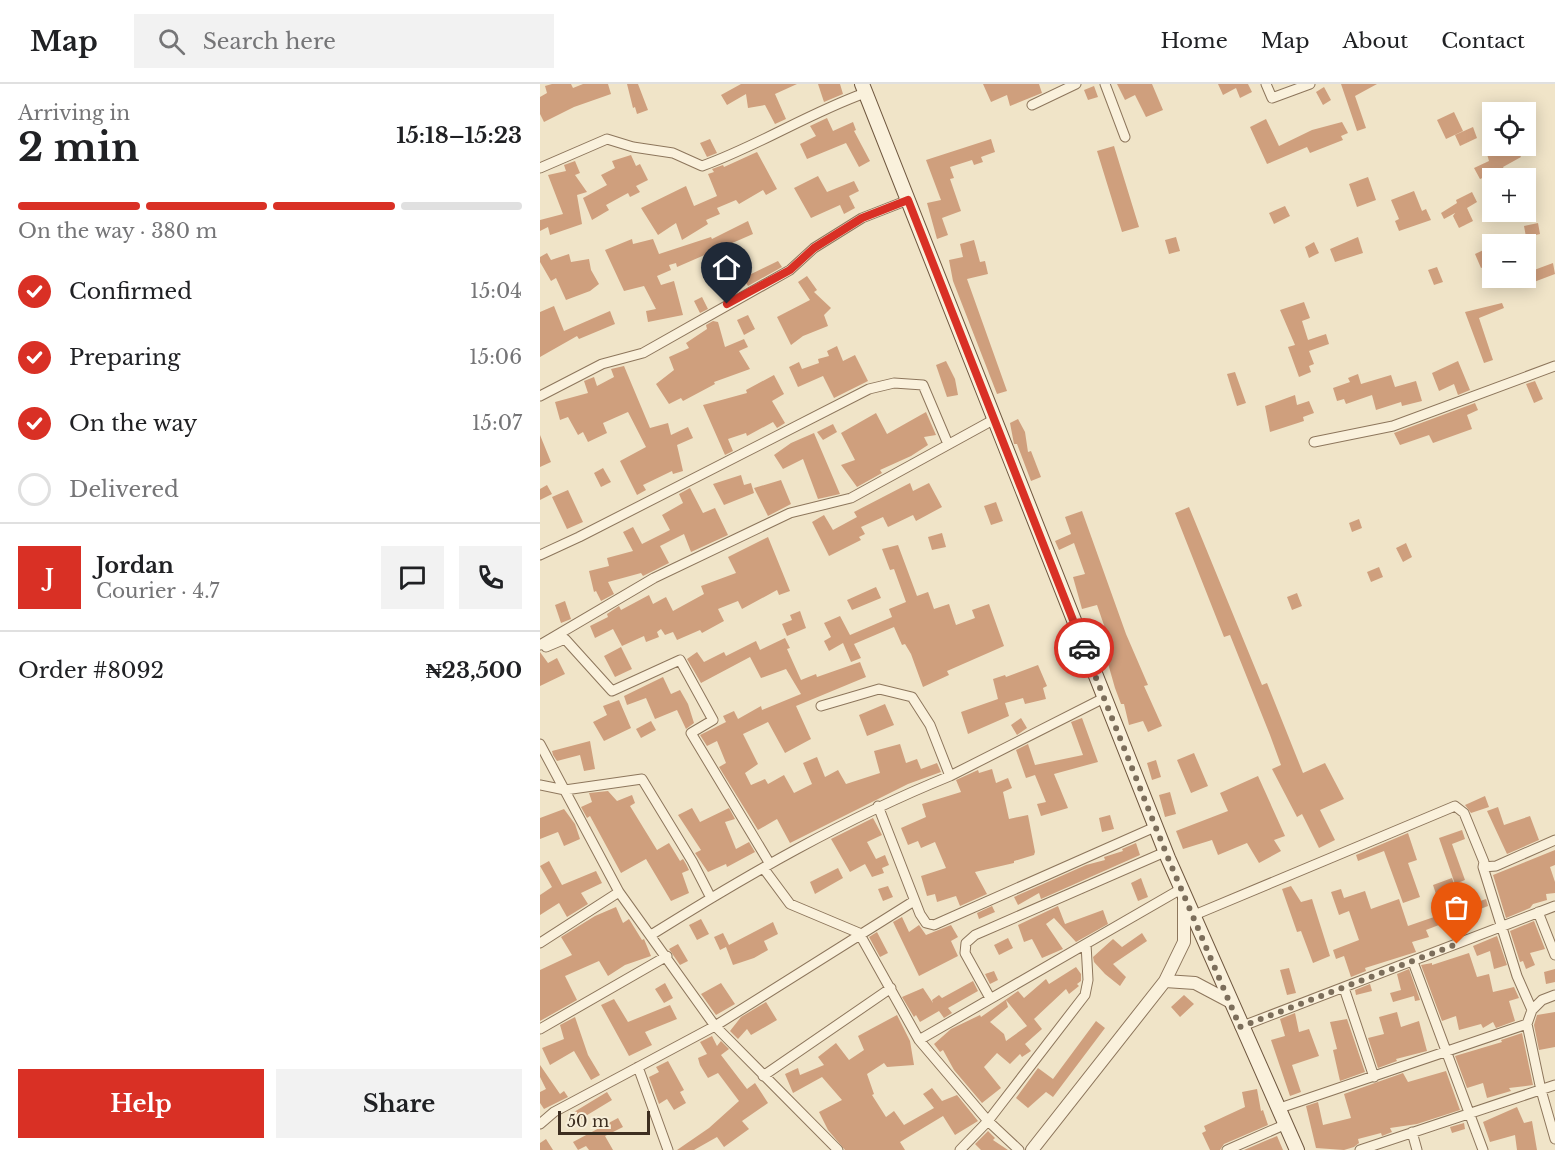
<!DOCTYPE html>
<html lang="en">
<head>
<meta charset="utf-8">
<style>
  :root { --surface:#fff; --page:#f2f2f2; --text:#202124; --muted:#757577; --line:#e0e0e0; --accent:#d93025 }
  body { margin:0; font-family:"Libre Baskerville",serif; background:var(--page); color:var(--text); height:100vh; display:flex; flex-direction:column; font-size:22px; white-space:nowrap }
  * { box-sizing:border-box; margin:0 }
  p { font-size:20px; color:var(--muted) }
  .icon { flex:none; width:33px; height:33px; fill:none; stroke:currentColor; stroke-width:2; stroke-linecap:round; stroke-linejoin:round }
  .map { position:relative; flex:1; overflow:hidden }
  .drawer { display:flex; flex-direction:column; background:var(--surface); width:540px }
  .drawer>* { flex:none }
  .fabs { position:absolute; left:942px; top:18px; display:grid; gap:12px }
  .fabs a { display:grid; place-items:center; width:54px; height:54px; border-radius:0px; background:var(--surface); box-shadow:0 3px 15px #0003; font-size:30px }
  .scale { position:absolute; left:18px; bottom:15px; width:92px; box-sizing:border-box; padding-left:6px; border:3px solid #3d2e20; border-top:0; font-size:16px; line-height:21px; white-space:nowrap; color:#3d2e20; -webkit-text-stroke:4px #f7eed8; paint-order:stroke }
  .pin { position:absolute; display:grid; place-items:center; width:51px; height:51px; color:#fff; margin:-62px -26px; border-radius:50% 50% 50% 0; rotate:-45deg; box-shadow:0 0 6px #0007 }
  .pin .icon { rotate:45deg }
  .courier { position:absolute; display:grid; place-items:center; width:60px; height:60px; margin:-30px; border:4px solid #d93025; border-radius:50%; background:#fff; color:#222; box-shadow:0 2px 8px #0007 }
  .overview em { font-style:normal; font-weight:800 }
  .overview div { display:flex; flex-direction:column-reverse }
  .overview { display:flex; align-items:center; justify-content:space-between; height:102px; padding:0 18px }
  h1 { font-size:39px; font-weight:800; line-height:45px }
  .bar { display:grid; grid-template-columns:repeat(4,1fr); gap:9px 6px; align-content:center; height:72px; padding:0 18px }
  .bar i { height:8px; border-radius:4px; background:var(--line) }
  .bar .on { background:var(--accent) }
  .bar p { grid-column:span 4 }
  .line { display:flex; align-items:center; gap:15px; padding:0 18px; border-top:2px solid var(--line) }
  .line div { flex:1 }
  .round { display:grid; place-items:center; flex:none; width:63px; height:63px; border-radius:0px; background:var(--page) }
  ol { padding:0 18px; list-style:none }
  li { display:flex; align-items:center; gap:18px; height:66px }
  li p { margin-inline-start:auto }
  li .icon { padding:6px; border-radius:50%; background:var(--accent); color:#fff; stroke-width:4 }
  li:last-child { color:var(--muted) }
  li i { width:33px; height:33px; border:3px solid var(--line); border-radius:50% }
  .primary-button { display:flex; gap:12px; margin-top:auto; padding:12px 18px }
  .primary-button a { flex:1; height:69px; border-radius:0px; background:var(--accent); color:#fff; font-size:24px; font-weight:800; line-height:69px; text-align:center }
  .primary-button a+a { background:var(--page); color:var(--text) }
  header { display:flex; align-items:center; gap:36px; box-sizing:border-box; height:84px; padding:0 30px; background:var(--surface); border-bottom:2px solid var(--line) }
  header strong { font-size:28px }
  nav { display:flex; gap:33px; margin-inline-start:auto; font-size:21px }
  .search { width:420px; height:54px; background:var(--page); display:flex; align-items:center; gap:15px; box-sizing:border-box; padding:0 21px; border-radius:0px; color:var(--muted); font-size:22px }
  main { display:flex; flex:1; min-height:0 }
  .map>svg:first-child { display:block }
  .building { fill:#cf9f7d; fill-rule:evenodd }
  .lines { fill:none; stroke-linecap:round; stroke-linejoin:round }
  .minor-casing { stroke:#8d765c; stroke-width:11 }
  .tertiary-casing { stroke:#8d765c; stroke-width:14 }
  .secondary-casing { stroke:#6f573f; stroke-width:16 }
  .minor { stroke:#faf1dc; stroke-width:9 }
  .tertiary { stroke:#faf1dc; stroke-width:12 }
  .secondary { stroke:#faf1dc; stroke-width:14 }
  .done { stroke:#7c6e5b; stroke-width:6; stroke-dasharray:0 10.8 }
  .route { stroke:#d93025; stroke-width:8 }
</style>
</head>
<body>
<header>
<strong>Map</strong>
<div class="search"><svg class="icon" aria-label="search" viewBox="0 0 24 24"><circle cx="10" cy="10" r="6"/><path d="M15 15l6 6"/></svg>Search here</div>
<nav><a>Home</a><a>Map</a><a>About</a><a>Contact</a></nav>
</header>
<main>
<section class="drawer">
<div class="overview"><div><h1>2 min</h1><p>Arriving in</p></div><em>15:18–15:23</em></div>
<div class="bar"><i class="on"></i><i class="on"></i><i class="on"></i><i></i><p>On the way · 380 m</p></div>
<ol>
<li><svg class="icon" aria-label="check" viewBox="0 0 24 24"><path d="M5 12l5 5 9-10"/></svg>Confirmed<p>15:04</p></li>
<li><svg class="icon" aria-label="check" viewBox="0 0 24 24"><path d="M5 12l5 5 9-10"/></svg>Preparing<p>15:06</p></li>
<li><svg class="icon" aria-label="check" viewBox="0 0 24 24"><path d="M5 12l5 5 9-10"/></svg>On the way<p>15:07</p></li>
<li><i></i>Delivered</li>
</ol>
<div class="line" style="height:108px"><b class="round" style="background:var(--accent);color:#fff">J</b><div><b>Jordan</b><p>Courier · 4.7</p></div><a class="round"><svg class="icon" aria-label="chat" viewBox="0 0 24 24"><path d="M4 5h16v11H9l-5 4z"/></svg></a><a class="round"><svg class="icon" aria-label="phone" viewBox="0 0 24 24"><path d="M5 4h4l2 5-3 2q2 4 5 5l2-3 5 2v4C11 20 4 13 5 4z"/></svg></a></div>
<div class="line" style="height:78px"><div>Order #8092</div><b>₦23,500</b></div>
<div class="primary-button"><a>Help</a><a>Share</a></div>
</section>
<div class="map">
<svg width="1015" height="1066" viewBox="0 0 1015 1066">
  <rect width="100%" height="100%" fill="#f0e4c8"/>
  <!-- building -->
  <path class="building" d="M12,0H31L33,4L43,0H68L71,10L34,23L4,38L0,30V13L7,9L5,2Z
    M87,0H98L108,26L97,30L95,23L93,24Z
    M201,0H257L235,10L246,35L235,40L225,21L208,24L206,10L187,21L181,11Z
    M278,0H300L303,10L284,18Z
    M443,0H499L502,9L470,22L467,11L451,18Z
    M577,0H612L623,26L606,33L595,11L585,16Z
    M678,0H708L712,8L700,14L696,4L683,11Z
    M801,0H837L815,12L826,44L817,47Z
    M554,2L558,13L548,16L544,6Z
    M784,3L791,16L783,21L776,8Z
    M914,28L923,47L906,55L897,36Z
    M287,34L293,47L313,38L316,46L314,47L330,77L319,83L306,59L267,75L260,60L276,52L270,42Z
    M726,35L739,62L772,46L802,38L808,49L801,52L803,56L770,69L767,63L727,80L710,43Z
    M933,43L937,54L920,62L915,51Z
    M170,55L177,69L167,73L160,59Z
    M451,55L455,68L441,73L443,78L434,81L432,76L410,83L414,94L410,95L421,127L402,134L408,151L397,155L387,119L401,116L386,76Z
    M574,62L599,143L582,148L557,67Z
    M972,62H975L981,73L963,83L964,85L940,95L934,84L949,77L947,70L955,66L957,70Z
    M217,68L237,105L226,111L223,106L199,120L196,116L177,124L180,130L166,136L168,140L142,156L136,139L118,151L101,124L146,102L154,122L177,112L168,90L174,88L172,85L183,81L184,83Z
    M91,71L96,82L100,80L108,96L96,102L100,108L90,113L88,109L66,121L69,126L52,136L43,114L67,101L61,91L75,84L72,77Z
    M35,77L40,89L35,91L47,108L37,111L42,140L10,151L8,143L0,147V136L23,130L8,91L26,87L24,81Z
    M278,92L287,108L314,97L319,107L309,112L315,124L304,130L300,121L271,134L254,104Z
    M828,93L836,116L817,123L809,100Z
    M874,107L882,127L886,125L891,136L859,147L855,137L859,135L851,116Z
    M932,108L937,118L927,124L933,137L919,144L913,132L915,129L904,135L901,129L917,119L916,116Z
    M745,122L750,132L734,140L729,129Z
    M208,137L213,150L137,183L136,179L129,181L131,186L117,192L121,201L134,197L143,231L108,238L106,227L116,225L104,202L84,207L65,166L92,155L93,160L113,155L119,170L171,153L172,155Z
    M998,139L1000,150L986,153L984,142Z
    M636,153L640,167L629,170L625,156Z
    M818,153L823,169L795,178L790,165Z
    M434,156L440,178L445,177L448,190L427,195L467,307L457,310L413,197L409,176L423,173L420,160Z
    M774,158L779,169L769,174L765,163Z
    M952,162V179L941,184L935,170Z
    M7,169L11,176L29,170L31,178L49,175L51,186L59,200L50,207L26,216L16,194L11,197L0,178V173Z
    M238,177L242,183L208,202L203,194Z
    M195,178L199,189L181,194L177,183Z
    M1013,179L1015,190L986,201V189Z
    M897,183L903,198L894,201L888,186Z
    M267,192L277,206L274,208L291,224L284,231L288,242L263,252L251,261L237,233L270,216L258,198Z
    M162,213L168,225L160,229L154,217Z
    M764,218L770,234L762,237L768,256L786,250L789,260L769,267L774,280L769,282L771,288L759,293L748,263L755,261L740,226Z
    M962,219L964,224L939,234L953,276L944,279L925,228Z
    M14,222L24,247L70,227L75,240L39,255L37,252L0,273V228Z
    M208,231L215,245L204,251L197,236Z
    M173,237L178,238L185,263L204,255L208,263L199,267L210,285L174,298L175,300L143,317L141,314L129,320L116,300L134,286L129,273L149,264L146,259L167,245L166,241Z
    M297,262L303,277L315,271L328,297L294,314L283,292L258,303L249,283L259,278L262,285L279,279L278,275L289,272L287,267Z
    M406,277L415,295L418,311L407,313L396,281Z
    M918,277L930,306L918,311L914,300L899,307L892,289Z
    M84,282L110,344L128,339L131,351L148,343L153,354L137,361L143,387L133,390L132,387L103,401L106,406L97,411L80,377L106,363L88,328L63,339L67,349L48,358L43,348L38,351L28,333L20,336L15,318L48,309L44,297L54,293L57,302L74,293L71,285Z
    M695,288L706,319L697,322L687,290Z
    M818,290L821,300L851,291L855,303L876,297L882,317L862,322L861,318L836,326L832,311L806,320L804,315L797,317L793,304L810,298L808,294Z
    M234,291L244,310L232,317L245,339L237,344L233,338L207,352L206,349L188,355L193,367L185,371L163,321L207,309L206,306Z
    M995,297L1003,315L994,319L986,300Z
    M755,311L757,321L769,317L774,329L763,333L764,337L730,348L725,322Z
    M935,319L938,326L927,331L932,345L893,359L889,351L860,361L854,349Z
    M386,328L396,351L384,353L388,361L371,372L340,386L342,389L317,403L301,381L315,376L301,349L336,329L347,350Z
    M478,335L485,348L488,368L491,367L501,393L491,397L477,360H474L470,339Z
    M293,340L297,348L283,356L277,348Z
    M274,349L300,410L278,415L263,375L243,385L234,371L251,359Z
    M0,351L11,378L0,383Z
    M63,384L71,398L61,403L54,389Z
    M201,391L204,401L211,399L214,409L184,421L173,400Z
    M241,396L251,420L228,432L214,404Z
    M370,399L373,407L389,399L402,423L376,437L373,431L348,443L343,433L321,443L325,450L319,453L321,456L289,472L272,438L284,431L293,446L317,433L314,428Z
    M7,401L12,410L0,416V405Z
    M150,404L163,429L175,424L188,451L151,468L144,450L120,462L129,479L103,492L101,489L68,498L74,510L61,517L56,507L54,508L49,487L69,482L67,474L93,467L83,448L93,443L102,460L130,446L122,431L143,419L139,410Z
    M28,406L43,438L27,445L12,413Z
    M456,418L463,437L451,441L444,422Z
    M649,423L722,601L727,599L763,689L785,679L804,715L780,726L795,756L779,764L762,730L757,733L732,685L741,681L730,651L690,551L684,553L635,429Z
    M542,427L586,550L608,601L604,602L622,642L608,648L603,637L589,641L584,620H581L575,604L565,569L562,570L556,549L566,547L557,521L542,525L533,493L545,490L534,459L519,466L515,457L531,450L525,433Z
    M819,435L822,444L812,448L809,439Z
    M402,449L406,463L392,466L388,453Z
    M228,453L250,507L239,511L237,506L202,525L198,517L178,525L184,537L162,549L160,546L137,556L133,548L125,551L121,545L117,548L119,553L106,558L104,552L82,562L73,545L55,554L50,542L68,533L67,530L79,522L81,526L109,511L113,520L126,513L133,527L164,510L161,502L196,489L188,473Z
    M866,459L872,473L863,478L856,464Z
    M358,461L377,512L388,508L394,525L409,520L416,541L435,534L432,526L449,520L464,562L407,587L409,591L383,603L371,570L365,560L362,561L354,543L314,560L321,574L311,578L303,559L289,567L284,557L291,553L284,539L300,532L310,551L352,533L349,525L366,518L354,485L350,486L342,465Z
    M839,483L843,493L831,498L827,488Z
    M336,503L341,514L312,526L307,516Z
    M757,509L762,522L752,526L747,513Z
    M25,517L31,535L21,539L15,521Z
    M260,527L266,544L247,552L242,540L252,536L250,531Z
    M245,554L250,564L247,565L261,596L276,590L277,593L320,578L326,593L256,622L271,655L245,669L228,638L203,650L218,680L205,689L211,701L225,695L228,700L244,691L254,709L272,700L263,679L277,673L285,693L298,686L306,700L340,689L334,667L360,660L366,679L377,675L381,685L397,679L401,688L368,700L250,759L237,735L218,746L179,683L186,679L177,657L167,662L160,651L186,638L183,632L194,627L198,635L221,622L222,626L261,610L246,585L221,594L210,573L161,599L147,575L157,568L164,578L184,568L186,572L216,557L220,566Z
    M81,563L92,585L75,593L64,572Z
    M0,568L8,579L17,574L25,590L0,602Z
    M498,581L507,602L503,604L506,615L485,620L483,614L465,619L469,632L428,650L421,628L458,615L453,595L465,591L466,593Z
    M123,593L131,610L140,606L148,620L154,639L146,645L137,626L115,635L106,614L87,621L84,612Z
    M79,616L91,644L64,657L53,638L67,631L63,622Z
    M345,620L354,641L327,652L319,631Z
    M481,634L487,644L477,651L471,641Z
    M542,634L558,678L514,690L528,724L501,732L497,720L506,718L495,691L486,694L476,666L488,660L495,681L543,671L531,638Z
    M111,637L116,646L101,654L96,645Z
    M50,657L55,685L44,687L40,671L17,677L13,671L12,667Z
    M654,669L668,702L651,709L637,676Z
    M616,676L621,693L612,696L607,679Z
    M452,685L456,699L468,694L472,704L463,708L469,735L488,731L495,768L494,771L474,777V779L435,788L447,810L420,822L416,812L397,818L395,810L387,812L381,792L406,784L395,758L381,764L378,757L368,761L361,744L386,733L382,720L421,708L416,696L438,686L439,689Z
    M718,692L745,752L734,756L741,767L719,779L707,759L678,771L672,756L643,765L636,747L688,727L680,709Z
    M68,707L77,717L92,711L95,719L90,722L117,766L129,759L140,777L143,775L146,780L149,786L142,789L149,809L131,817L106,775L81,789L50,732L47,734L41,723L52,718L49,709Z
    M630,708L636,730L625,733L619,711Z
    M945,712L949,723L931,729L925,721Z
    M958,723L964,741L990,732L999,756L967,770L947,727Z
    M152,724L160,738L189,724L195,735L185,738L196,765L209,758L215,768L187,783L186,780L168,788L155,769L161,766L138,731Z
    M24,725L35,740L40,755L24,762L18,748L0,755V734Z
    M570,731L574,745L562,748L559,734Z
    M333,734L342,751L327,758L336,775L345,771L349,781L342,784L344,789L332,793L325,780L310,788L291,755Z
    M922,746L925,755L912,760L925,796L915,800L899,754Z
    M868,749L877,776L868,779L880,813L863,819L844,767L818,777L816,771Z
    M596,759L600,771L501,815L499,809L478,821L474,813L546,781L565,776L564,773L583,767L582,765Z
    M1015,766V781L1010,783L1015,798V809L1006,810L1007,816L993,820L990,824L966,834L953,791Z
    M9,777L22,801L56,787L62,799L41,809L48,820L27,833L19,819L0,831V811L12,803L0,782Z
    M298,784L303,794L275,810L270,798Z
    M601,794L608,813L598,817L591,799Z
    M912,794L915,803L896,810L893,801Z
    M348,802L353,813L343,817L338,805Z
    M751,802L761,818L772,815L790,872L773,879L761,847L757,848L742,805Z
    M801,805L804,814L825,807L831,825L859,815L868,842L946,815L948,822L886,846L889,853L872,858L876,868L825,884L826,887L811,893L804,872L796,875L793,866L819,856L809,827L799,831L791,808Z
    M452,822L455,828L439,835L437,829Z
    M518,822L525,840L563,826L568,840L536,858L514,834L506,840L523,865L502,874L492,855L484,858L478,841Z
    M76,823L83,839L89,835L102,856L104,855L111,872L85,881L68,892L59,877L25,892L37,916L0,937V886L32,871L21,853L55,832Z
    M362,833L369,848L379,841L386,851L411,841L418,853L411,857L418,872L379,892L353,838Z
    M161,835L169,850L157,856L149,841Z
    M994,837L1005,865L990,869L995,881L986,885L983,877L980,878L970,847Z
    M233,838L238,850L224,857L228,866L214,874L193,881L186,863L180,866L174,853L183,849L189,861Z
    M337,848L348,869L340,873L329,853Z
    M602,849L607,857L573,880L586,893L580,902L565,890L554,878L553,873L573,855L582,863Z
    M957,852L967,881L954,885L950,867L937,872L933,862Z
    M468,854L473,864L459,871L454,861Z
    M138,860L148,877L140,881L129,865Z
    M929,869L937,893L949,890L953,908L974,903L979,914L969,917L975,937L956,944L953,938L943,944L941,940L919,946L916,932L902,937L881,881L892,879V881Z
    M536,883L541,890V897L537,900L539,902L529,910L526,905L494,935L502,945L485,960L491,967L482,973L480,970L470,980L457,969L444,983L461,1004L442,1019L414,986L403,966L400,968L394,960L411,945L440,931L441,933L478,907L484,914L506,895L509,900ZM466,916L487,942L466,957L464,950L450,938L468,923Z
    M749,884L756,909L747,911L740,886Z
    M869,885L880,916L875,917L874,912L853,918L850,909L861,906L857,890Z
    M1015,885V898L1006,900L1004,888Z
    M454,887L458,896L450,900L445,890Z
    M433,897L438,907L408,924L412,929L404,934L399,927L380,938L376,931L374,933L362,913L383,904L393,919L392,916L399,911L402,914Z
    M125,899L133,914L124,919L115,905Z
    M181,899L195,920L176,931L161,910Z
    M830,900L832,907L816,911L815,906Z
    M644,911L654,920L640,933L631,923Z
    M74,915L88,938L130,921L137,935L105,948L112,961L89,972L61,921Z
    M226,918L237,936L211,951L207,945L198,955L190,947L201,933Z
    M857,928L861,943L879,937L887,967L856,975L857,977L838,984L828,954L844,950L839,933Z
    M1015,928V963L999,966L994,941L997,931Z
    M755,929L759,948L769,945L779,972L752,981L761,1008L750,1012L731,956L745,952L740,935Z
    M357,931L370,957L374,981L347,983L344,979L327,990L334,1010L332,1011L346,1033L354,1027L364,1041L394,1024L383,1010L392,1004L402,1017L417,1011L438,1037L415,1051L403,1032L360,1058L365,1066H305L288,1046L279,1028L302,1016L282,993L253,1009L245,990L258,984L260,991L284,981L278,973L296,959L309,976L324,966L318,952Z
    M35,933L48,971L60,991L51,996L34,967L10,981L2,964L24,955L20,941Z
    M807,935L825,988L800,997L793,966L797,965L790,938Z
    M556,937L565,944L513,1013L506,1008L488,1024L476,1014L498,984L513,995Z
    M982,949L993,1001L969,1004L971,1007L947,1014L943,999L927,1004L915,972L962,958L961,956Z
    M172,952L177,962L181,957L189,965L181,971L207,1005L215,999L228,1019L202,1037L209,1045L184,1063L177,1053L154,1066H137L169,1044L199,1017L178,989L168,994L160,981L158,974L167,970L160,958Z
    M128,977L144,1006L140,1008L146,1019L134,1026L127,1015L119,1020L109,993L119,988L116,983Z
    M0,981L20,1010L24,1007L28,1013L4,1025L0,1019V1008L6,1005L0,993Z
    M906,987L920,1026L877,1040L850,1044L852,1048L842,1052L841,1049L818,1055L819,1059L814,1063L804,1066L776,1064L766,1022L778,1018L783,1041L811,1034L804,1010L863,989L868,998Z
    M717,1005L721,1027L723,1026L728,1041L684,1060L680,1066H670L662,1049L666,1047L664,1042L705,1023L702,1008Z
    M67,1008L72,1016L39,1036L34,1028Z
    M977,1023L984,1039L992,1037L997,1066H977L975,1051L950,1058L943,1038Z
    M78,1034L83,1043L65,1052L73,1066H49L46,1062L38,1066L33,1058Z
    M924,1039L925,1045L912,1049L910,1043Z
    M448,1047L455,1054L453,1056L468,1066H441L435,1060Z
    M737,1052L743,1066H704Z
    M6,1055L13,1066H0V1059Z"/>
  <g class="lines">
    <defs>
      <path id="minor" d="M565,0L585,53
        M726,0L732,14L770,0
        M492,21L536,0
        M0,84L67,55L93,63L133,69L162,82C218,62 269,29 325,9
        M0,312L62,280L103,269L250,186L274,164L322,134L368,116
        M774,358L853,342L1015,282
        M0,471L39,453L329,305L354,299L383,301L408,360
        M0,561L114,494L250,429L311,414L453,336
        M6,563L25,555L72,607L140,576L173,636L151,649L230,780
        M281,622L339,605L372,613L390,641L410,692L564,614
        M0,660L79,808L175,942L298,1066
        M0,701L25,706L102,695L152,777L171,814
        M338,722L380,830L386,839L394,841L615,743
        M943,783L956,782L1015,756
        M224,785L250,820L319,849L379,956L448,1037L479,1066
        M998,828L1015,871
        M652,832L915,722L924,729L944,778L943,783L977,892L992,926
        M111,851C207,791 304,735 410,692
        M0,859L79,808
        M873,878L943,1066
        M804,904L834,993
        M1015,911L1002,916L992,926L987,940L1001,1006L1015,1055
        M450,914L425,869L426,859L435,851L625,768
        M700,943L1015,822
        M0,945L127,872
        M379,956L641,805
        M98,983L128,1066
        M223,992L351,904
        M737,1025L987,940
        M0,1040L14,1028L175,942L374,817
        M872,1048L877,1066
        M420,1066L448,1037L545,911L548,896L546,860
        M687,1066L744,1041
        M820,1066L1015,1001"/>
      <path id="tertiary" d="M625,897L655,899L689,917
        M492,1066L625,897L644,858V812"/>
      <path id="secondary" d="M322,0L628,774L757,1066"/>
    </defs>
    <!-- minor casing -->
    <use href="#minor" class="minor-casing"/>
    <!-- tertiary casing -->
    <use href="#tertiary" class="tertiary-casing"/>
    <!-- secondary casing -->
    <use href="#secondary" class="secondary-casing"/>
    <!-- minor -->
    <use href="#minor" class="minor"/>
    <!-- tertiary -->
    <use href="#tertiary" class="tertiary"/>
    <!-- secondary -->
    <use href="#secondary" class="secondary"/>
  </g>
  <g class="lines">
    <!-- done -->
    <path class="done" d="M544,564L628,774L700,943L917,860"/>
    <!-- route -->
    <path class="route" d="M187,220L250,186L274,164L322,134L368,116L544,564"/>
  </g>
</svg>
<div class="fabs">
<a><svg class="icon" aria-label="locate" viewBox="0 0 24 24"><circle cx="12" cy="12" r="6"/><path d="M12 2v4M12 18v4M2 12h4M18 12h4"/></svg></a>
<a>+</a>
<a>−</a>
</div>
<div class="scale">50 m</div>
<div class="pin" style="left:917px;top:860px;background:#ea580c"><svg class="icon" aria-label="bag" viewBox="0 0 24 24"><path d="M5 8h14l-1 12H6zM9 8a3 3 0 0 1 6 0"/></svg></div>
<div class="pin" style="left:187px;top:220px;background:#1f2937"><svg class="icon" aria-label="home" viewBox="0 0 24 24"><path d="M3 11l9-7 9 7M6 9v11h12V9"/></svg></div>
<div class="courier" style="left:544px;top:564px"><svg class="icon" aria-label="car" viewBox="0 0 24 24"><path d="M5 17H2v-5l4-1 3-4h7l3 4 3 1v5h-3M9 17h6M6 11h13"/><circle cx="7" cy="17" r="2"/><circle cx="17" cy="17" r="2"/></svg></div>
</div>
</main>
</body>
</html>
